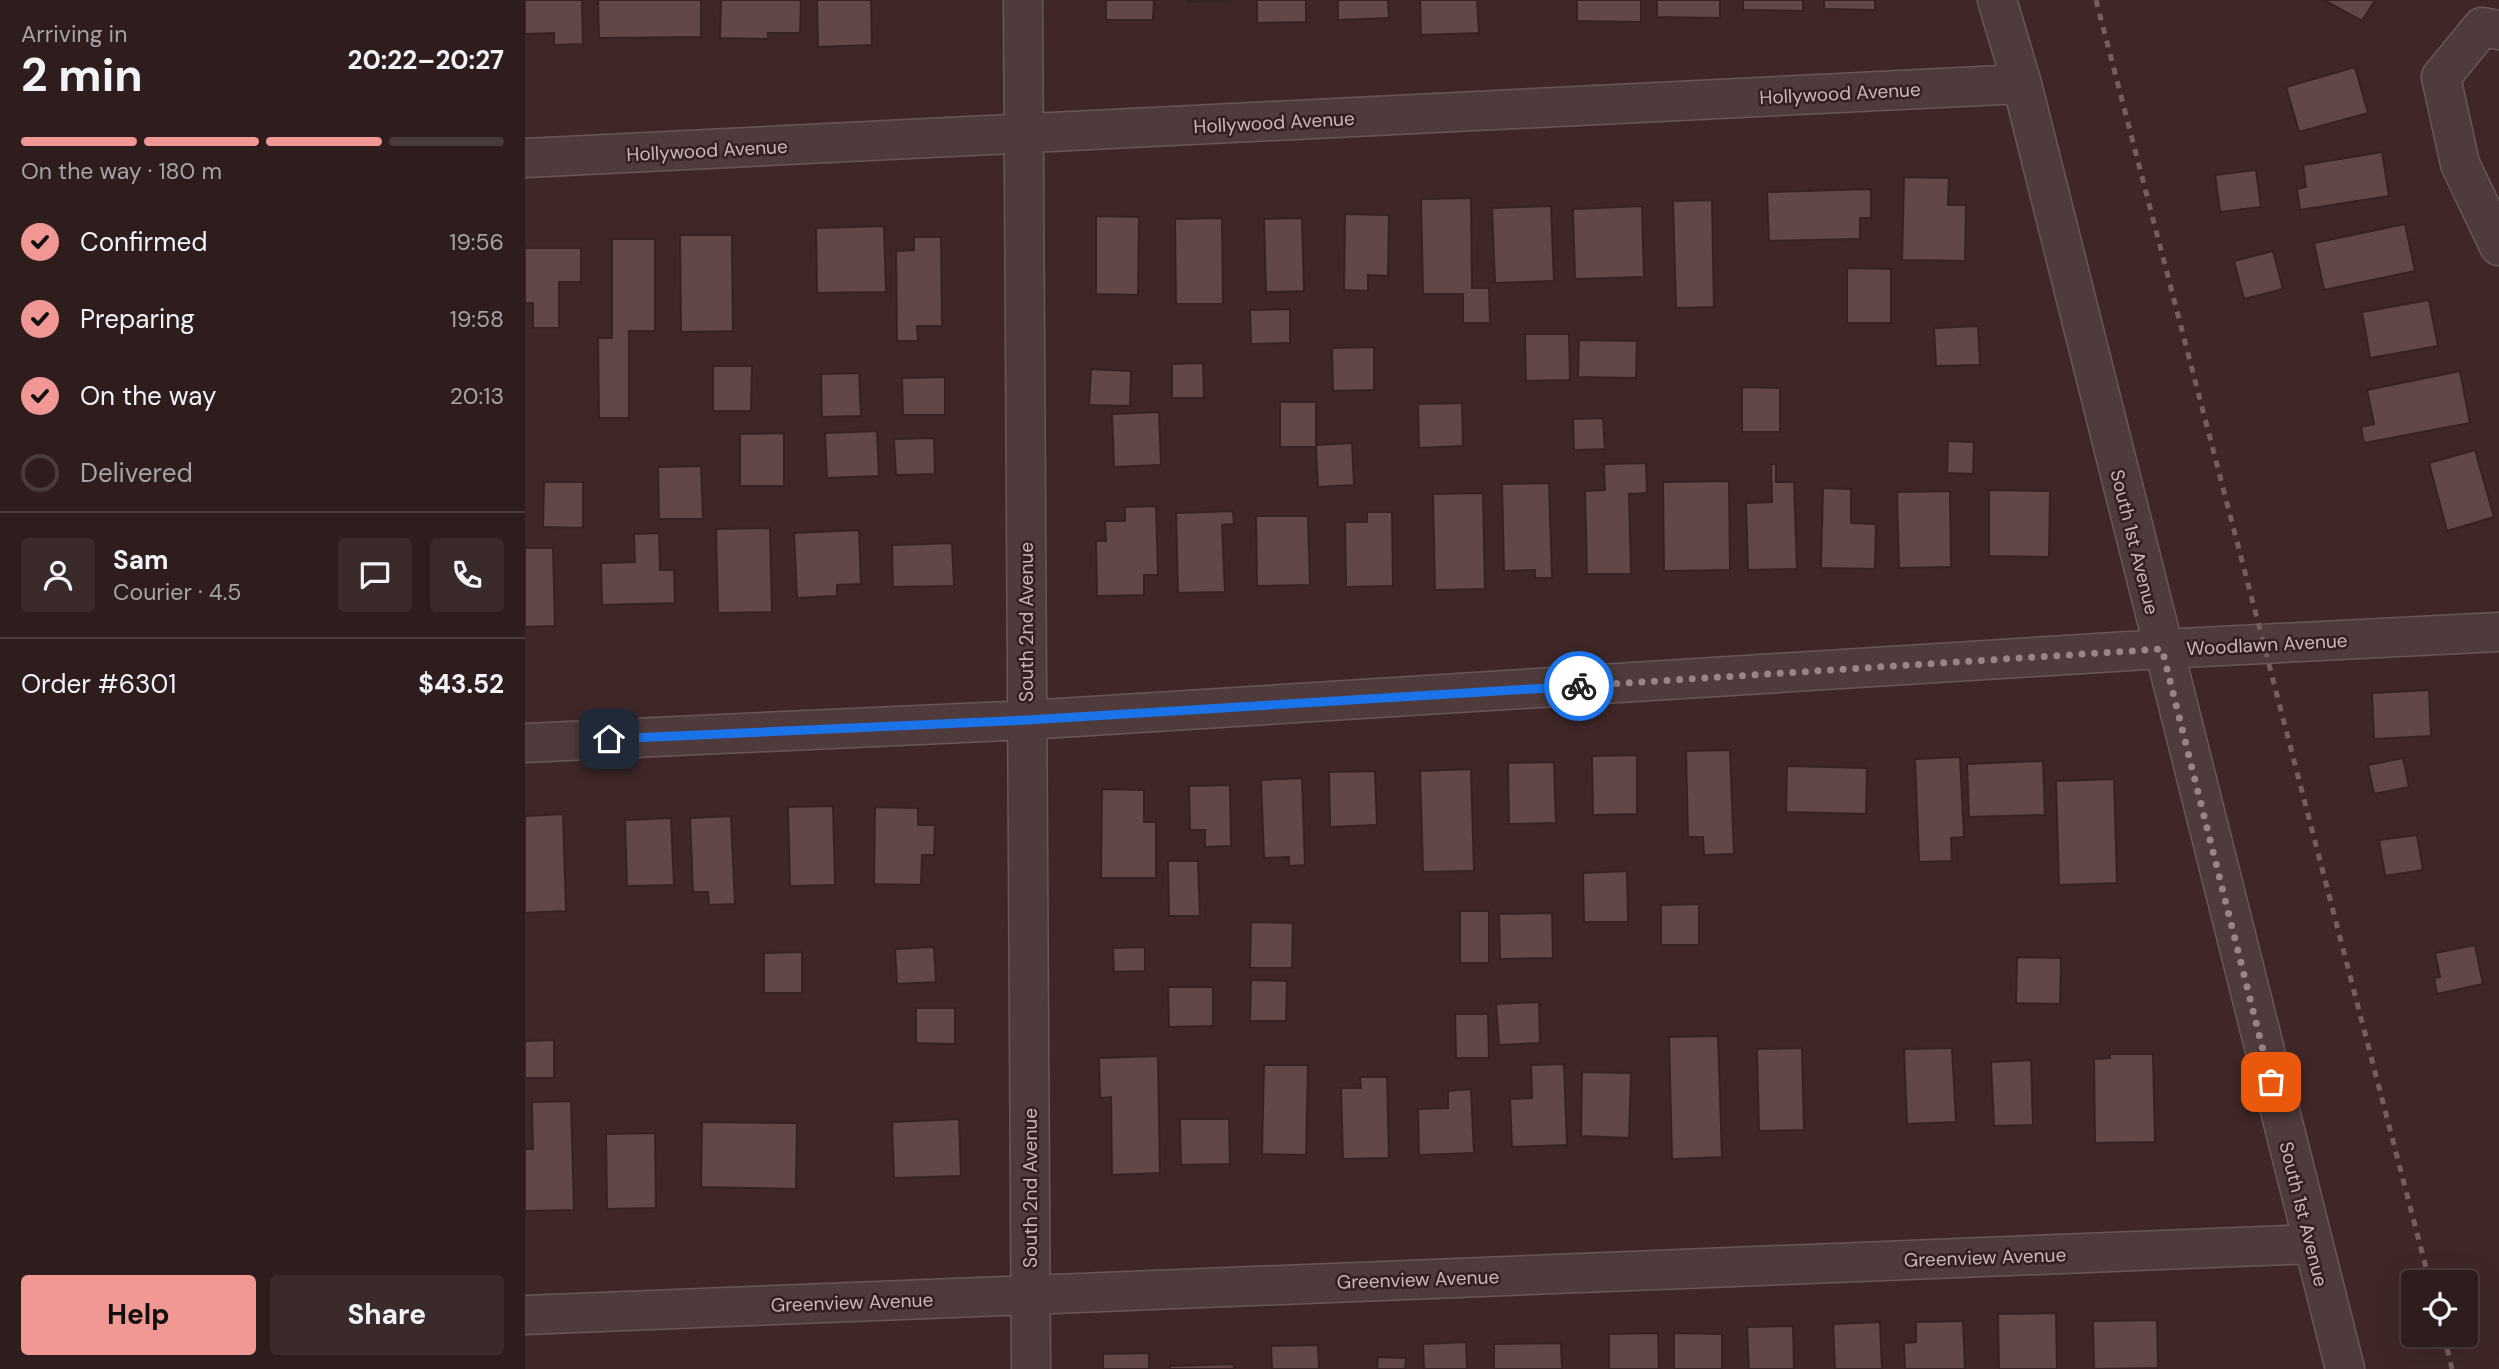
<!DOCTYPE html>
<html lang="en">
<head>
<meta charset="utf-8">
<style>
  :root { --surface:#2f1d1d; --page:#3b2a2a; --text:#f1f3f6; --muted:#a7a2a4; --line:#4a3b3b; --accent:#f29894 }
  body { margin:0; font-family:"DM Sans",sans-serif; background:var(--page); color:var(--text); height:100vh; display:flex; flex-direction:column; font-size:26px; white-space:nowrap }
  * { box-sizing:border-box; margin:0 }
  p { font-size:23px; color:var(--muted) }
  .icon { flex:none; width:38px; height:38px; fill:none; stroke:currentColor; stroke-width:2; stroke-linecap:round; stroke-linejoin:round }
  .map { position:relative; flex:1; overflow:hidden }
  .sheet { display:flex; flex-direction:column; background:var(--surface); width:525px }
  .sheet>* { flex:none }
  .buttons { position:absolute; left:1876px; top:1270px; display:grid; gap:14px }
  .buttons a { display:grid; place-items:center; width:77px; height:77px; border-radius:7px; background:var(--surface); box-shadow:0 7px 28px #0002,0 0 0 2px var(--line); font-size:35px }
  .pin { position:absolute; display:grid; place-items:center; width:60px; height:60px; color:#fff; margin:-30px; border-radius:14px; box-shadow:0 4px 10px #0006 }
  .courier { position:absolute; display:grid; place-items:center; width:70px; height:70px; margin:-35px; border:5px solid #1a73e8; border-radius:50%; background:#fff; color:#222; box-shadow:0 2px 9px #0007 }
  .headline em { font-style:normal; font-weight:700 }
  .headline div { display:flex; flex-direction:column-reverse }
  .headline { display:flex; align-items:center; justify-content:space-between; height:119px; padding:0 21px }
  h1 { font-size:46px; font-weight:700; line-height:52px }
  .bar { display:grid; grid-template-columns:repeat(4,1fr); gap:10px 7px; align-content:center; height:84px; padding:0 21px }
  .bar i { height:9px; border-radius:5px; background:var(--line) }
  .bar .current { background:var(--accent) }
  .bar p { grid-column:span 4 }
  .line { display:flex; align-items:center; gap:18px; padding:0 21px; border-top:2px solid var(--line) }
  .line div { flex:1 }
  .round { display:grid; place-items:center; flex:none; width:74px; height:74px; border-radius:7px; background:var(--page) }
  ol { padding:0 21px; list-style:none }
  li { display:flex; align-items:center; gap:21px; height:77px }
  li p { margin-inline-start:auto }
  li .icon { padding:7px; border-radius:50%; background:var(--accent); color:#111; stroke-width:4 }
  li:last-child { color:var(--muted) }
  li i { width:38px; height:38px; border:4px solid var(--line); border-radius:50% }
  .primary-button { display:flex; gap:14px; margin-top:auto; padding:14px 21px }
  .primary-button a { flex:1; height:80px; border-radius:7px; background:var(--accent); color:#111; font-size:28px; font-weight:700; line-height:80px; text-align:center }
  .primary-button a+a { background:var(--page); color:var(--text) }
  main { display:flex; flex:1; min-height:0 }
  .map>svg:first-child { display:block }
  .building { fill:#614746; stroke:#362222; stroke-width:2 }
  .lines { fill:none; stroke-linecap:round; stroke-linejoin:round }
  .minor-casing { stroke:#6a5656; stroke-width:41 }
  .minor { stroke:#4f3b3b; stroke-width:38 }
  .rail { stroke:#765e5d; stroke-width:5; stroke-dasharray:7 7; stroke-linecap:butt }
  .done { stroke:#998585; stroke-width:7; stroke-dasharray:0 12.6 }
  .route { stroke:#1a73e8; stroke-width:9 }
  .labels { text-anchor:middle; stroke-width:5; stroke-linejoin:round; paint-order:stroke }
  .street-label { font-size:19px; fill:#cab8b8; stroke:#342020 }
</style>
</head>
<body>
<main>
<section class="sheet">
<div class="headline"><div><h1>2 min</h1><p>Arriving in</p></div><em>20:22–20:27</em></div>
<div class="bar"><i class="current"></i><i class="current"></i><i class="current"></i><i></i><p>On the way · 180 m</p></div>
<ol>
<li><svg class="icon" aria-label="check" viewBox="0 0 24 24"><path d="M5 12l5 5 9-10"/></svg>Confirmed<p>19:56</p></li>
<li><svg class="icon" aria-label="check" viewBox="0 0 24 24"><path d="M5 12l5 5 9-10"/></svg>Preparing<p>19:58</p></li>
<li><svg class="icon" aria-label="check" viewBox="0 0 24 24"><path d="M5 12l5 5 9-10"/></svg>On the way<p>20:13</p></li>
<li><i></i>Delivered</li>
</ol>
<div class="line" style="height:126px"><a class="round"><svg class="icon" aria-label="person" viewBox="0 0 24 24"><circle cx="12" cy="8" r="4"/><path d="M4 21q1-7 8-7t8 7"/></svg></a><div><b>Sam</b><p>Courier · 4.5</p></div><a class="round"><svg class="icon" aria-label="chat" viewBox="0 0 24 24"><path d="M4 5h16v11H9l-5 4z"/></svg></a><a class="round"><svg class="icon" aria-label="phone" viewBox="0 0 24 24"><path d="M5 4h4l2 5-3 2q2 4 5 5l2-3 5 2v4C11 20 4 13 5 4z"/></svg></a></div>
<div class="line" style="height:91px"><div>Order #6301</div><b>$43.52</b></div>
<div class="primary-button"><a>Help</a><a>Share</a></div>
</section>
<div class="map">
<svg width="1974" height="1369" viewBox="0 0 1974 1369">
  <rect width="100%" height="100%" fill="#3f2727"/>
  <!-- building -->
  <path class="building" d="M0,0H57L58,44L29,45V33L0,34Z
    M73,0H176V37L74,38Z
    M196,0H276L275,33H243V39L195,38Z
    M292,0H346L347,45L293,47Z
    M581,0H629L628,20H581Z
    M661,0H707V1L661,2Z
    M732,0H781V22L732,23Z
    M813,0H863L864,18L813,20Z
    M895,0H952L954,33L896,35Z
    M1052,0H1116V22L1052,21Z
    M1132,0H1195V18L1132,17Z
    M1218,0H1278V11L1218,10Z
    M1299,0H1350V10L1299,9Z
    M1799,0H1850L1837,21Z
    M1830,67L1843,113L1774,132L1761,87Z
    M1857,152L1864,196L1775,210L1772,189L1781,187L1778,165Z
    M1731,170L1736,207L1695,212L1690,175Z
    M1379,177L1424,178L1423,205H1441L1440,261L1377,260Z
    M1346,189V218H1335V239L1244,241L1242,192Z
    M946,198L947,288H964L965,323H938V294H898L896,199Z
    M1187,200L1189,307L1151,308L1148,201Z
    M1026,206L1029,281L970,283L967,208Z
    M1117,206L1119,277L1050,279L1048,209Z
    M820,214L864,215L863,276L843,275V291L819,290Z
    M571,216L614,217L613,295L571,294Z
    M697,218L698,304H651L650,219Z
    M777,218L779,291L741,292L739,219Z
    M1880,224L1890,271L1799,290L1789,243Z
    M359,226L361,292L292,293L291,228Z
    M155,235H207L208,331L156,332Z
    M389,237H416L417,326H392L393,341H372L371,251L389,250Z
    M87,239H130V331H104V418H74L73,338H87Z
    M0,248H56V282H34V328H8V303H0Z
    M1748,251L1758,289L1719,299L1709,261Z
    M1322,268L1366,269V323H1322Z
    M1904,300L1913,346L1845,358L1837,312Z
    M765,309V343L726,344L725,310Z
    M1453,326L1455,365L1411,366L1409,328Z
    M1000,334H1044L1045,380L1001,381Z
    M1054,340L1112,341L1111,378L1053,377Z
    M849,347V390L808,391L807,348Z
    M678,363L679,398H647V364Z
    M188,366H227L226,411H188Z
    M566,369L606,371L605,406L564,405Z
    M1935,371L1945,423L1839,443L1836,427L1849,424L1842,390Z
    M334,373L336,416L297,417L296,374Z
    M420,377V415H378L377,378Z
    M1217,387L1255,388V432H1217Z
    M755,402H791V447H755Z
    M937,403L938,446L894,448L893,404Z
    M634,412L636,465L589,467L587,414Z
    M1078,418L1080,449L1049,450L1048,419Z
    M352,431L354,476L302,478L300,433Z
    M259,433V486H215V434Z
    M409,438L410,474L371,475L369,439Z
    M1423,441L1449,442L1448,474L1422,473Z
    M827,443L829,485L793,487L791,445Z
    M1950,450L1969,517L1922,531L1904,463Z
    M1121,463L1122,493L1104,494L1106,574H1062L1060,491L1080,490L1079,464Z
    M1246,464H1251V482H1269L1272,569L1223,570L1221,503L1247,502Z
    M176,466L178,519H134L133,467Z
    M1204,481L1205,570L1139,571L1138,482Z
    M19,482H58V528L18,527Z
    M1024,483L1027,578H1010V570L979,571L977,484Z
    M1298,488L1326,489V523L1351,524L1350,569L1296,568Z
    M1464,490L1525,491L1524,557L1464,556Z
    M1425,491L1426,567L1374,568L1372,492Z
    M958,493L960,589L910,590L908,494Z
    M631,506L633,575H619V595L572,596L571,541H581L580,521H600V507Z
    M708,511L709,524L697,525L700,592L653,593L651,513Z
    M842,512H867L868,586L821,587L820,522H842Z
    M731,516H783L785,585L732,586Z
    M245,528L247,612L193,613L191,529Z
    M334,530L336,584L312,585V596L272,598L269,533Z
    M134,533L135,570H149L150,603L77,605L76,563L110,562L109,534Z
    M427,543L429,586L368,587L367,545Z
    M0,548H28L30,626L0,627Z
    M1904,690L1906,736L1849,739L1847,693Z
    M1205,750L1209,854L1179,855L1178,837H1163L1161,751Z
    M1112,755V814L1068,815L1067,756Z
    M1435,757L1439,837L1426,838L1427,861L1394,862L1390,759Z
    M1878,758L1884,787L1849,794L1843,765Z
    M1518,761L1520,815L1444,817L1442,764Z
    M1029,762L1031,823L984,824L983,763Z
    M1262,766L1342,768L1341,814L1261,812Z
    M946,769L949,871L898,872L895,771Z
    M850,771L852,825L805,827L804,772Z
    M777,778L780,865L764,866V857L739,858L736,780Z
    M1589,779L1592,883L1534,885L1531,781Z
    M705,785L706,846L680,847V830H665L664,786Z
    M577,789L619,790V822H631V878H576Z
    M308,806L310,885L265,886L263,807Z
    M350,807L393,808V825H410L409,855H397L396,885L349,884Z
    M38,814L41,911L0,913V816Z
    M206,816L210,904L184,905L183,892H168L165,818Z
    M146,818L149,885L102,886L100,820Z
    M1892,835L1898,870L1860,876L1854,840Z
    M643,861H673L675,916H644Z
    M1102,871L1103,922H1059L1058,873Z
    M1174,904V945H1136V905Z
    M935,911H964V963H935Z
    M1027,913L1028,958L975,959L974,914Z
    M726,922L768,923L767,968H725Z
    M1950,945L1958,984L1912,994L1909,978L1915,977L1910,953Z
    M409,947L411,982L372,984L370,949Z
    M620,947V971L589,972L588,948Z
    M277,952V993H239V953Z
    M1492,957L1536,958L1535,1004L1491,1003Z
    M726,980L762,981L761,1021H725Z
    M643,987H688V1026L644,1027Z
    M1014,1002L1015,1043L974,1045L971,1004Z
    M391,1008H430V1044L391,1043Z
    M930,1014H963L964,1058H931Z
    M1193,1036L1197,1157L1147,1159L1144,1037Z
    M29,1040V1078H0V1041Z
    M1277,1048L1279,1130L1234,1131L1232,1049Z
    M1427,1048L1431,1122L1382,1124L1379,1049Z
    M1585,1054H1628L1630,1142L1570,1143L1569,1059L1585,1058Z
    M633,1056L635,1173L587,1175L586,1097L575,1098L574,1058Z
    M1506,1060L1508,1125L1469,1126L1466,1062Z
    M1039,1064L1042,1145L987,1147L985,1099L1007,1098L1006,1065Z
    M739,1065H783L781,1155L737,1154Z
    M1057,1072L1106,1073L1104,1138L1056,1136Z
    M835,1077H862L864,1158L818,1159L816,1088H836Z
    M946,1089L949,1153L894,1155L893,1109L923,1108V1091Z
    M46,1101L49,1210L0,1211V1149H8L7,1102Z
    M434,1119L436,1176L369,1178L367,1122Z
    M655,1119H704L705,1164L656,1165Z
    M177,1122L272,1123L271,1189L176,1187Z
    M130,1133L131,1208L82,1209L81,1134Z
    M1531,1313L1532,1369H1474L1473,1314Z
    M1632,1320L1633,1368L1569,1369L1568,1321Z
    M1438,1321L1440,1369H1380L1379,1343L1391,1342V1322Z
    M1355,1322L1357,1369H1310L1308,1324Z
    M1268,1326L1269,1369H1224L1222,1327Z
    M1133,1333L1134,1369H1084V1334Z
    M1149,1333L1197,1334V1369H1149Z
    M941,1342L942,1369H899L898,1344Z
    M1036,1343L1037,1369H969V1344Z
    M793,1345L794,1369H747L746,1346Z
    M624,1353V1369H578V1354Z
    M853,1357L881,1358L880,1369H852Z
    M709,1364V1369H645V1366Z"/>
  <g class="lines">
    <defs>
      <path id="minor" d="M498,0L506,1369
        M1472,0L1497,84L1820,1369
        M1974,30L1957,27L1916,77L1935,164L1974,246
        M0,158L1497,84
        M0,743L502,720L1637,649L1974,632
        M0,1315L1787,1244"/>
    </defs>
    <!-- minor casing -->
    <use href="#minor" class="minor-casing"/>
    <!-- minor -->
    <use href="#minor" class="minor"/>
    <!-- rail -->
    <path class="rail" d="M1571,0L1905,1283
      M1919,1335L1927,1369"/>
  </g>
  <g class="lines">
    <!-- done -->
    <path class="done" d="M1054,686L1637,649L1746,1082"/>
    <!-- route -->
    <path class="route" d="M84,739L502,720L1054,686"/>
  </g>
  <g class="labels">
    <!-- street labels -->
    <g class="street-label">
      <text transform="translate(1315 93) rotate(-3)" y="7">Hollywood Avenue</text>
      <text transform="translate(749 122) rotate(-3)" y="7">Hollywood Avenue</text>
      <text transform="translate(182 150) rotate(-3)" y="7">Hollywood Avenue</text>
      <text transform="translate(1610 542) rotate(76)" y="7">South 1st Avenue</text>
      <text transform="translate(501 622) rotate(-90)" y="7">South 2nd Avenue</text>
      <text transform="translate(1742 644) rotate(-3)" y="7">Woodlawn Avenue</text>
      <text transform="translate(505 1188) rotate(-90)" y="7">South 2nd Avenue</text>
      <text transform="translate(1779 1214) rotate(76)" y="7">South 1st Avenue</text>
      <text transform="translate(1460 1257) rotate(-2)" y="7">Greenview Avenue</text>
      <text transform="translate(893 1279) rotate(-2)" y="7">Greenview Avenue</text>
      <text transform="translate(327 1302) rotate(-2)" y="7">Greenview Avenue</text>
    </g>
  </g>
</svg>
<div class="buttons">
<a><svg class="icon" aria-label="locate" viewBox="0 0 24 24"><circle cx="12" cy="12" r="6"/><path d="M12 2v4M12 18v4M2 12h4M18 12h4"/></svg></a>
</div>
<div class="pin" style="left:1746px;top:1082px;background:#ea580c"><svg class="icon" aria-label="bag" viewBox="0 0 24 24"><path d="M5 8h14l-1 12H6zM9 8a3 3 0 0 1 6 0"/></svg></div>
<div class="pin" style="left:84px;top:739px;background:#1f2937"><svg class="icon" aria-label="home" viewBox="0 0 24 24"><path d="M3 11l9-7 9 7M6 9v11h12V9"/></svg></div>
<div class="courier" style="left:1054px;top:686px"><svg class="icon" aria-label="bike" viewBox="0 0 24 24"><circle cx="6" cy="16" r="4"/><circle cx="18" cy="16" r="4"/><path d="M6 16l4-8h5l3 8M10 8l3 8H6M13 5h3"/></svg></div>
</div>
</main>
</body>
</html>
